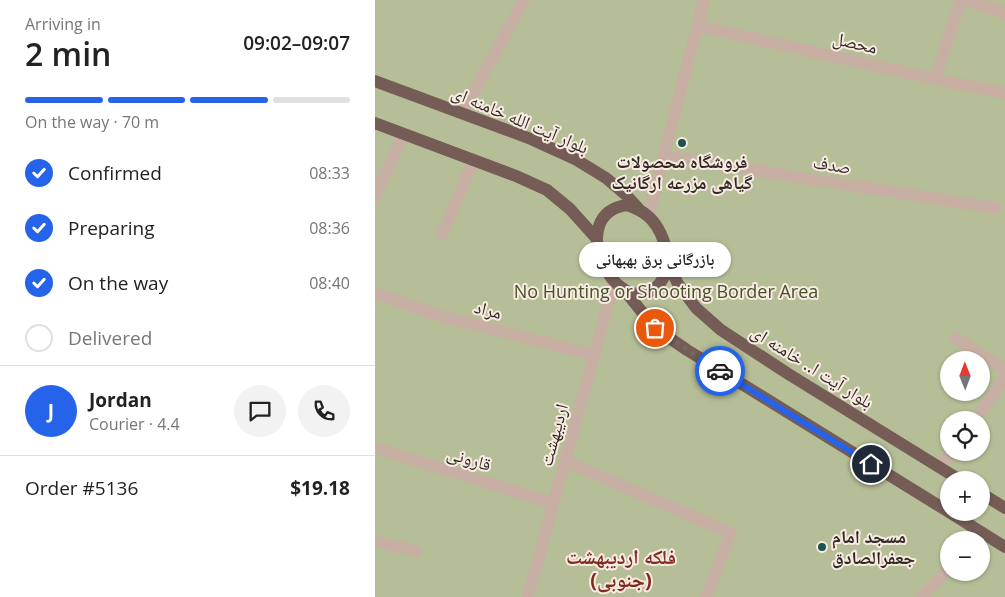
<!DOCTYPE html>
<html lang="en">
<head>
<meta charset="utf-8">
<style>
  :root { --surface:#fff; --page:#f2f2f2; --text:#222; --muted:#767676; --line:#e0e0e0; --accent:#2563eb }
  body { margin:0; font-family:"Open Sans","Noto Naskh Arabic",sans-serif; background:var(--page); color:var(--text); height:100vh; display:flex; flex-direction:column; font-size:19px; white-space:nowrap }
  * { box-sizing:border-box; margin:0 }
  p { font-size:16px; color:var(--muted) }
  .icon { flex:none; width:28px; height:28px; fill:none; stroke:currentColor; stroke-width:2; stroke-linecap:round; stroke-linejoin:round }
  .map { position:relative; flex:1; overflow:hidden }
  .panel { display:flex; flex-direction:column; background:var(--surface); width:375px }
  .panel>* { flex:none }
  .needle { width:32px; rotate:359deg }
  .fabs { position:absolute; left:565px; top:351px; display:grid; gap:10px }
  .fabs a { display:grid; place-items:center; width:50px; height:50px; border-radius:50%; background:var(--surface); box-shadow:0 1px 4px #0004; font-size:25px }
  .pin { position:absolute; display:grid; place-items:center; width:42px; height:42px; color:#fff; margin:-21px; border:2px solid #fff; border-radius:50%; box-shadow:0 1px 5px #0007 }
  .courier { position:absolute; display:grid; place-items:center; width:50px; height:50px; margin:-25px; border:4px solid #2563eb; border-radius:50%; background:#fff; color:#222; box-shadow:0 1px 6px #0007 }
  .bubble { position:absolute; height:35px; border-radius:18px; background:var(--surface); box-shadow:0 1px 4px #0004; font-size:16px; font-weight:600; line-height:35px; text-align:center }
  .head em { font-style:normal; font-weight:600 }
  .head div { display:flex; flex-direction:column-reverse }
  .head { display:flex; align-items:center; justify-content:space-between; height:85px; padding:0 25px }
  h1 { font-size:32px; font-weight:600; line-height:38px }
  .bar { display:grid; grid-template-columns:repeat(4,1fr); gap:8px 5px; align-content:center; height:60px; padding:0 25px }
  .bar i { height:6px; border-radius:4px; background:var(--line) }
  .bar .current { background:var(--accent) }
  .bar p { grid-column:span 4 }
  .line { display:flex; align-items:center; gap:12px; padding:0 25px; border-top:1px solid var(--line) }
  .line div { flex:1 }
  .round { display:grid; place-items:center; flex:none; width:52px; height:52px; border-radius:26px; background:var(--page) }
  ol { padding:0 25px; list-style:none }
  li { display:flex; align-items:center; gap:15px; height:55px }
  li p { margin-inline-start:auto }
  li .icon { padding:5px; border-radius:50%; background:var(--accent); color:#fff; stroke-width:4 }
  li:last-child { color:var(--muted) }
  li i { width:28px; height:28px; border:2px solid var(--line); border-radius:50% }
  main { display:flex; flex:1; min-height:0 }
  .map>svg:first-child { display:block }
  .green { fill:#b6be97; fill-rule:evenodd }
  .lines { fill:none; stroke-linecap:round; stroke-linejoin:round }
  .street { stroke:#c7afa3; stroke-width:12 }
  .primary { stroke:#755c56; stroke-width:12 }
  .done { stroke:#746963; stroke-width:5; stroke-dasharray:0 9 }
  .route { stroke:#2563eb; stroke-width:6 }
  .poi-dot { fill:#1b5350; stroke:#f8ebe2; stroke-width:2 }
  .labels { text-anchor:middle; stroke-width:4; stroke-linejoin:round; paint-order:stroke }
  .street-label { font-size:18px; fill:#322825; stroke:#f8ebe2 }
  .poi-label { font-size:18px; font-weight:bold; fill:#322825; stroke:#f8ebe2 }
  .park-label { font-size:18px; fill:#475029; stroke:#f8ebe2 }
  .quarter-label { font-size:20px; font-weight:bold; fill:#802b1f; stroke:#f8ebe2 }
</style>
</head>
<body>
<main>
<section class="panel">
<div class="head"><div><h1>2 min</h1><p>Arriving in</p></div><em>09:02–09:07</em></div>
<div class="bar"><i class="current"></i><i class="current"></i><i class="current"></i><i></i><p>On the way · 70 m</p></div>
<ol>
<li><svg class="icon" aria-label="check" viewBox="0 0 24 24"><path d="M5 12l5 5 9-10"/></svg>Confirmed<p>08:33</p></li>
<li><svg class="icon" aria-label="check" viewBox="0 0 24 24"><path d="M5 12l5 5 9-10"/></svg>Preparing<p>08:36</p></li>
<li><svg class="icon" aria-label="check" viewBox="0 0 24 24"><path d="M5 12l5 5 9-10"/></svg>On the way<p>08:40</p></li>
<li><i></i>Delivered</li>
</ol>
<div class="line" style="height:90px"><b class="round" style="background:var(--accent);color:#fff">J</b><div><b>Jordan</b><p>Courier · 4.4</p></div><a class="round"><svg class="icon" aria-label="chat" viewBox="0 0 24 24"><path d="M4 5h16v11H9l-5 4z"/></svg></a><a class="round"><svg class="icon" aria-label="phone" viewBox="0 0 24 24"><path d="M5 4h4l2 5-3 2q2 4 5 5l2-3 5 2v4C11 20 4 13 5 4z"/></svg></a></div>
<div class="line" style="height:65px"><div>Order #5136</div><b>$19.18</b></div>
</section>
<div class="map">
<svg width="630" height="597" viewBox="0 0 630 597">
  <rect width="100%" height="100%" fill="#f0e1d6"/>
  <!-- green -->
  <path class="green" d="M0,0H630V597H0ZM574,360H606V392H574ZM574,420H606V452H574ZM574,480H606V512H574ZM574,540H606V572H574Z"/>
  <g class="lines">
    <!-- street -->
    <path class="street" d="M592,0L630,13
      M323,26L560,79L630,93
      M560,79L586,0
      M87,113L149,0
      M288,156L621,208
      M0,196L29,134
      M273,216L329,0
      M67,234L99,160
      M0,293L62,315L219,355
      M581,338L630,370
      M600,420L630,378
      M0,448L178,503
      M190,461L356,533L331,597
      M565,468L576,452
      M0,541L42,551
      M153,597L239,282
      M547,597L574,568"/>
    <!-- primary -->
    <path class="primary" d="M0,81L156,139L200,159L231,178L251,195L264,209
      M0,123L141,176L172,190L195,209L222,239
      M252,205C261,208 268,211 275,218C292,235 301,273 279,289C239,318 189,214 252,205Z
      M292,261L303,284L321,308L346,330L415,375L585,480
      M250,291L280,328L312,350L574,512
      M606,493L630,508
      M574,512L630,547"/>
  </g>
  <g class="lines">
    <!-- done -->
    <path class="done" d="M280,328L345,371"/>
    <!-- route -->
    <path class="route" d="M345,371L496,464"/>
  </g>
  <!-- markers -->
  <g class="poi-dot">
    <circle cx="307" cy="143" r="5"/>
    <circle cx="447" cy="547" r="5"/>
  </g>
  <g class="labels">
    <!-- street labels -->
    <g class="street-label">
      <text transform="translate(480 43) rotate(13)" y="6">محصل</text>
      <text transform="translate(145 120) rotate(23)" y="6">بلوار آیت الله خامنه ای</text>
      <text transform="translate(457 165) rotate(9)" y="6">صدف</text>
      <text transform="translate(113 310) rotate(14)" y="6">مراد</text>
      <text transform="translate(437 367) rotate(32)" y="6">بلوار آیت ا.. خامنه ای</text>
      <text transform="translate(179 435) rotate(-75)" y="6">اردیبهشت</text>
      <text transform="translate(94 459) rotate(17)" y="6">قارونی</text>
    </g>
    <!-- poi labels -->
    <g class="poi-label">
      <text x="307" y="168">فروشگاه محصولات<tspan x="307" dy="21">گیاهی مزرعه ارگانیک</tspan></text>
      <text x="457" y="543" text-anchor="start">مسجد امام<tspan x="457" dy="21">جعفرالصادق</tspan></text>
    </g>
    <!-- park labels -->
    <g class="park-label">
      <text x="291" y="298">No Hunting or Shooting Border Area</text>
    </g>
    <!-- quarter labels -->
    <g class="quarter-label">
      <text x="246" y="564">فلکه اردیبهشت<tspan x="246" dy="23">(جنوبی)</tspan></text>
    </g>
  </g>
</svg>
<div class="fabs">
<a><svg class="needle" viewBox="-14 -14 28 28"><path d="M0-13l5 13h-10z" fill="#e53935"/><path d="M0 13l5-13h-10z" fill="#767676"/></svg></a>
<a><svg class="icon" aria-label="locate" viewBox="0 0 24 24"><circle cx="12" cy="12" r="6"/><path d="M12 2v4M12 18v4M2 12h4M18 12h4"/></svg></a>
<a>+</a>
<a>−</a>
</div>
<div class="pin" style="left:280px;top:328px;background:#ea580c"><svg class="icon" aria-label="bag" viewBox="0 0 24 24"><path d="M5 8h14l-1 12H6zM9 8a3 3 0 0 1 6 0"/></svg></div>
<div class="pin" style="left:496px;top:464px;background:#1f2937"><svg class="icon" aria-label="home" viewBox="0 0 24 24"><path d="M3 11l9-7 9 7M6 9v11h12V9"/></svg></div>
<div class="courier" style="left:345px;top:371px"><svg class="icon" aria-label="car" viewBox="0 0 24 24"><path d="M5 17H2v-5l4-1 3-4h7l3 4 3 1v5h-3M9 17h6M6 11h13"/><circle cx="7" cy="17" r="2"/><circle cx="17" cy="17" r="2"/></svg></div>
<div class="bubble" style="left:204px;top:242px;width:152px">بازرگانی برق بهبهانی</div>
</div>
</main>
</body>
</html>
